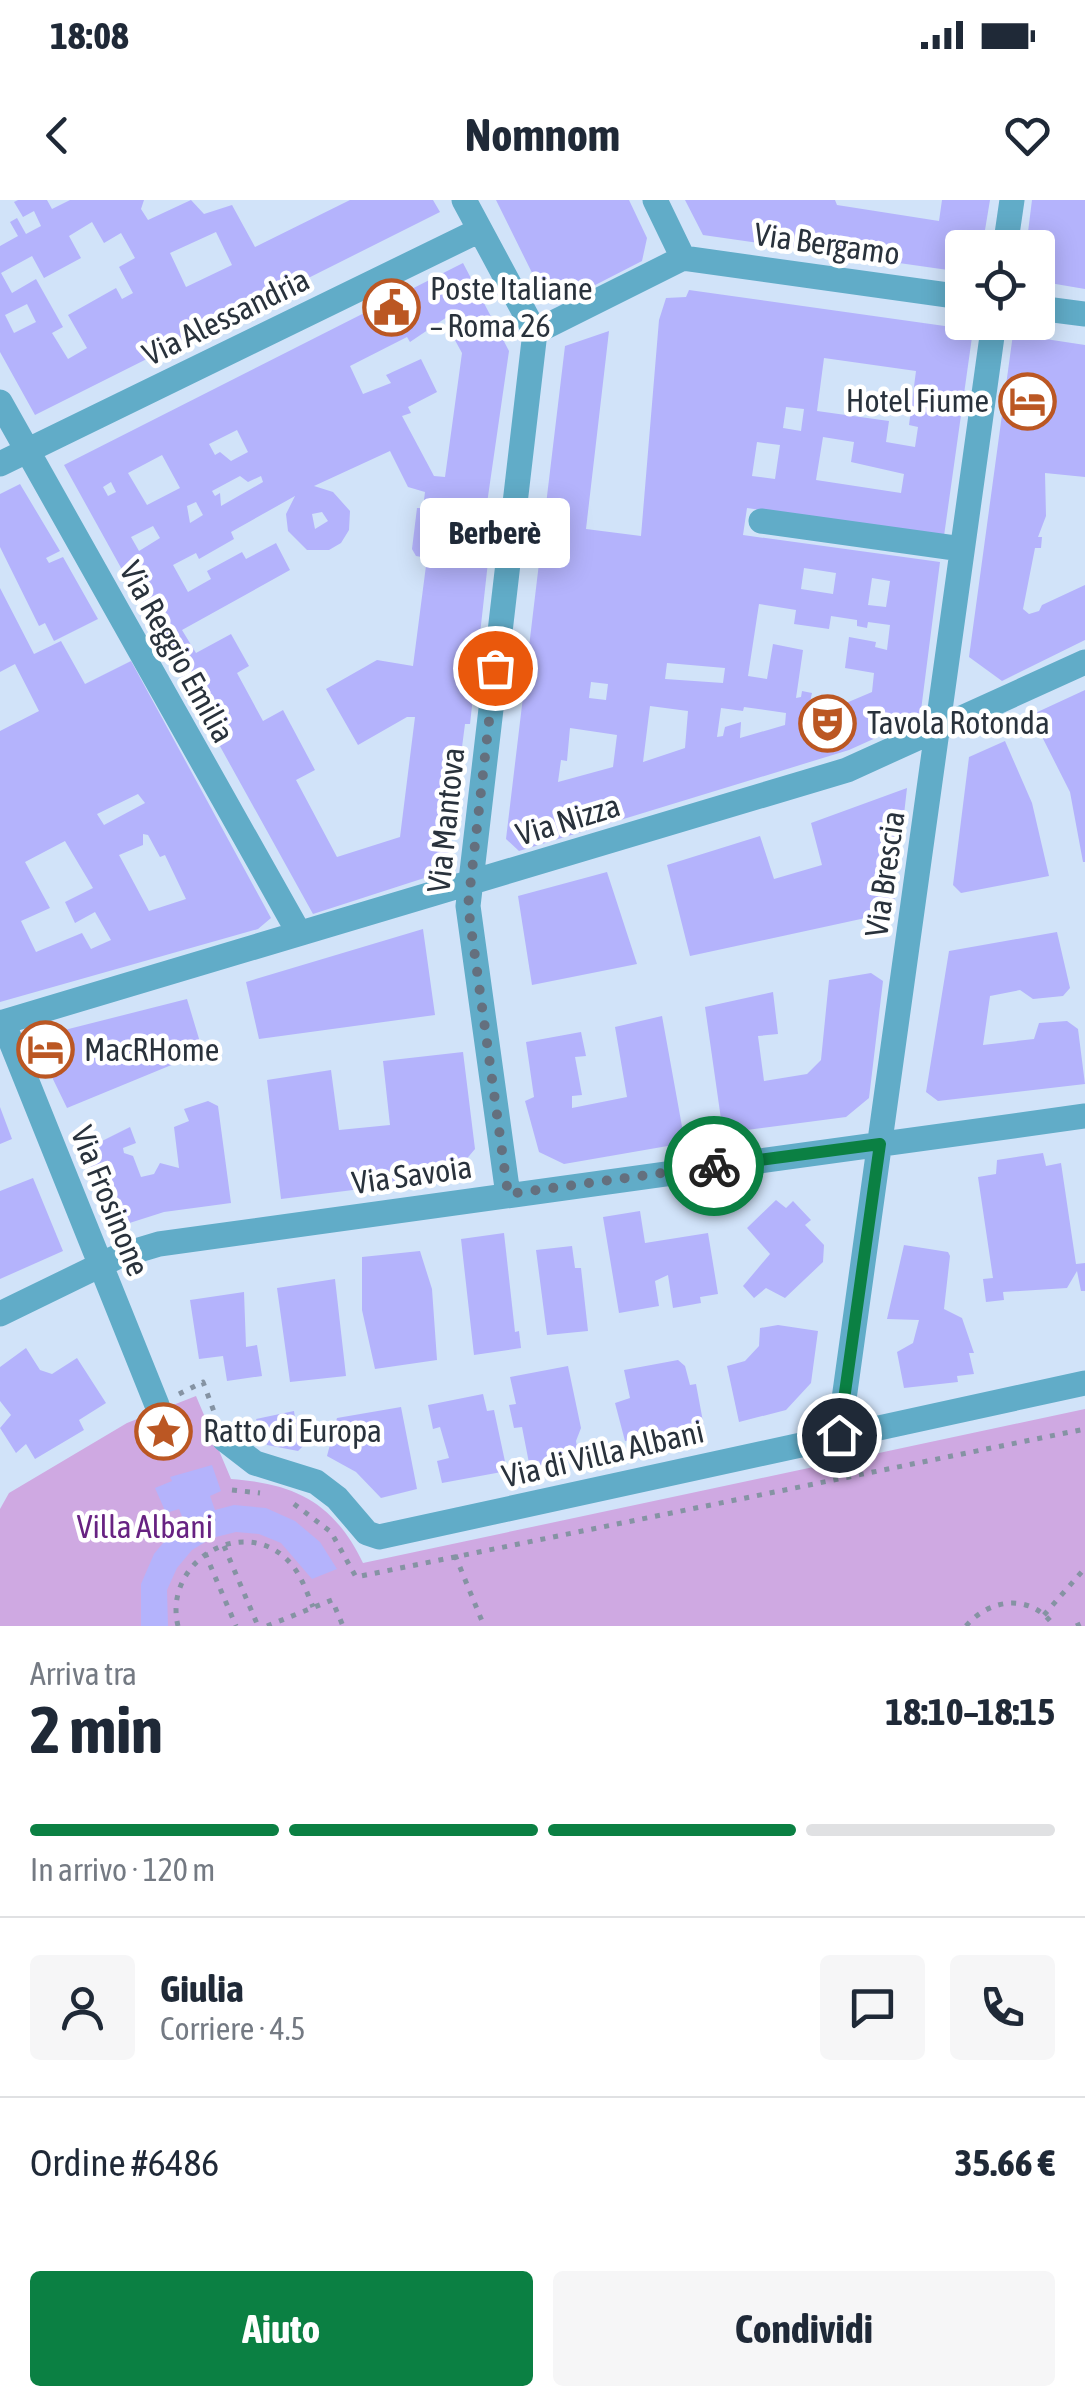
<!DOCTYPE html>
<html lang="it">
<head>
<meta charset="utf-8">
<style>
  :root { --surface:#fff; --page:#f6f6f7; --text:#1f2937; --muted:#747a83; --line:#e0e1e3; --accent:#0b8043 }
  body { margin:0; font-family:"Asap Condensed",sans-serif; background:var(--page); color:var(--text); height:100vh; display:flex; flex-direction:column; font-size:38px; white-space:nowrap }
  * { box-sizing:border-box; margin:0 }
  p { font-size:32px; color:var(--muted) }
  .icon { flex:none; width:55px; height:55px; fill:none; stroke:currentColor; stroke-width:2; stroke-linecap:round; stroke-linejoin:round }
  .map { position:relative; height:1426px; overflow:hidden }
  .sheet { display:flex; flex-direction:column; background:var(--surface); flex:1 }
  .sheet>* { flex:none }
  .tools { position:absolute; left:945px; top:30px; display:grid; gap:20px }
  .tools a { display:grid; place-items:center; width:110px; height:110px; border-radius:10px; background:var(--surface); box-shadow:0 5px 25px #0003; font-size:50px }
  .pin { position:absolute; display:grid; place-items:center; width:85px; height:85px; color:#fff; margin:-42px; border:5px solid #fff; border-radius:50%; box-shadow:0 2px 10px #0007 }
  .courier { position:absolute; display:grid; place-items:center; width:100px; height:100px; margin:-50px; border:8px solid #0b8043; border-radius:50%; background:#fff; color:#222; box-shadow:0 2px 12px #0007 }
  .bubble { position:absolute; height:70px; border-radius:10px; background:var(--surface); box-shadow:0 5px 25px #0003; font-size:32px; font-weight:700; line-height:70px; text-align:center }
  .summary em { font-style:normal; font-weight:700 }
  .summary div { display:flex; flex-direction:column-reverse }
  .summary { display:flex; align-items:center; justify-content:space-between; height:170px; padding:0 30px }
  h1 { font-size:65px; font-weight:700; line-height:75px }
  .bar { display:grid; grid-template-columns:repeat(4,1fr); gap:15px 10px; align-content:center; height:120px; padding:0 30px }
  .bar i { height:12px; border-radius:8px; background:var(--line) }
  .bar .current { background:var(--accent) }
  .bar p { grid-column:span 4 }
  .line { display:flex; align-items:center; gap:25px; padding:0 30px; border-top:2px solid var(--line) }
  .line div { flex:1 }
  .round { display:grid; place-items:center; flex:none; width:105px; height:105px; border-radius:10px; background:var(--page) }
  .action { display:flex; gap:20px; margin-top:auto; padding:20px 30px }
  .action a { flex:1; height:115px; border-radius:10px; background:var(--accent); color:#fff; font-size:40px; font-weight:700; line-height:115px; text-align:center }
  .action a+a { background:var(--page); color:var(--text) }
  .status { display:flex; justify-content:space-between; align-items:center; height:70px; padding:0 50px; background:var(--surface); direction:ltr }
  .status svg { height:28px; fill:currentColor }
  header { display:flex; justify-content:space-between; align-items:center; height:130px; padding:0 30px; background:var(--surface); font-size:45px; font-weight:700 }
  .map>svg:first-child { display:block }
  .green { fill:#cfa9e2 }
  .building { fill:#b4b3fc; fill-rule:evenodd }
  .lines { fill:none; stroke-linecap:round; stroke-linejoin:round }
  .path { stroke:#8593a3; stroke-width:5; stroke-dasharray:5 8; stroke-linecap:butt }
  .street { stroke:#61acc8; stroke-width:25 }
  .done { stroke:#64707e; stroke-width:10; stroke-dasharray:0 18 }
  .route { stroke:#0b8043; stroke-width:12 }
  .labels { text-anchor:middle; stroke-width:9; stroke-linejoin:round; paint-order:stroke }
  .street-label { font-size:32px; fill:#29323c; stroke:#fff }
  .poi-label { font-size:32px; fill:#29323c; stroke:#fff; text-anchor:start }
  .park-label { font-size:32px; fill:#672282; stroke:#fff }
</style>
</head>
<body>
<div class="status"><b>18:08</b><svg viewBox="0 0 49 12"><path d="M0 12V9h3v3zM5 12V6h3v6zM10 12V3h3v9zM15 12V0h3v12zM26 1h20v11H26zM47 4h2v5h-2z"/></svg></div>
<header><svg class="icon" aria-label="back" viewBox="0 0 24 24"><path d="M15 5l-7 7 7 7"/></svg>Nomnom<svg class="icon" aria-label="heart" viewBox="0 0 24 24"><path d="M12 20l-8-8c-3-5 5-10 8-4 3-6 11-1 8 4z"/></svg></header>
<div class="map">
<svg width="1085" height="1426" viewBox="0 0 1085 1426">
  <rect width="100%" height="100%" fill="#d1e3f9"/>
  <!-- green -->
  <path class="green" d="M196,1196L231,1279C296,1284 334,1303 363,1363L1085,1209V1426H0V1309L9,1293L127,1223Z"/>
  <!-- building -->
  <path class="building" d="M18,0H47L52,9L70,0H144L141,9L148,20L191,0L204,14L232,5L255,47L350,0H433L440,12L35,215L0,152V46L18,36L10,22L17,18L26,34L41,26L34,11L23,17L14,2ZM92,22L104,43L121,33L135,58L119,67L133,93L122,99L116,88L68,115L87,148L68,159L52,133L63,127L36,79L12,93L1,73L32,56L44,78L81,58L69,36ZM216,32L232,65L186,87L170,53ZM27,104L36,122L14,133L5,115Z
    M496,0H629L647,38L642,61L566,100L541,91Z
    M685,0H835L837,5L939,21L942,0H990L982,48H962V72L703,35Z
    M1032,0H1085V89L1038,81V48H1026Z
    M463,63L509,151L480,352L489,353L470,524H465L446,671L313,714L64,265ZM447,117L445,122L462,153L445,277L434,276L402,216L411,213L408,207L437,192L421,159L386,175L391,183L363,194L350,166L407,137L410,142ZM237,230L248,252L231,261L220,252L215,255L209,244ZM390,251L408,287L425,292L423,308H417L412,349L416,356L427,358L413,466L377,460L326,489L358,545L407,517H415L400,637L337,657L296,580L315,570L283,510L263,521L237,473L249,466L231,434L196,453L182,430L290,370L276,343L246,359L242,352L207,371L211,379L188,392L173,365L196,353L199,359L234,339L231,332L295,296L286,314L288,331L307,350H329L341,343L349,330L350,311L333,292L314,286ZM162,255L180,288L147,305L128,273ZM240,276L248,282L261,276L263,282L221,306L220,293L215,296L212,291ZM111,282L116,292L108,296L103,287ZM196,302L203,315L190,323L187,306ZM322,312L328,321L315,329L312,314ZM153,326L160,338L139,351L131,337Z
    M689,90L973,130L944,336L747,308L743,335L940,362L920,518L849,550L519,651L506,639L565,146L609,131L586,329L641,336L659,120L666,98L686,97ZM824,158L916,171L909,225L918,227L915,247L886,242L889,221L817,211ZM786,207L804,209L801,231L783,228ZM823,237L854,242L851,262L904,274L901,293L816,280ZM757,242L780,245L775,279L752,276ZM804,368L836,373L833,394L801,389ZM872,378L890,381L886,407L868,405ZM759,404L796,410L794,424L829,429L831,416L857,420V426L867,428L868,422L890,425L887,450L875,447L876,442L849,437L845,468L874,473L872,492L832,509L824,504L815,507L814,518L806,520L812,493L802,491L801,497L796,498L803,450L773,444L767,479L748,476ZM667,463L725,468L723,483L665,479ZM591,482L608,484L606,500L589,498ZM650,506L688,511L685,548L643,562ZM744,507L786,513L785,525L740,538L741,522L725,527L723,536L717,537L721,508L743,511ZM570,528L617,535L613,567L558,582L561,560L567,561Z
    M1013,134L1085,145V277L1045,273L1046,316L1038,337H1042L1041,348H1035L1023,409L1029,414L1039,411L1042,405L1085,385V440L1002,481L969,457Z
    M20,284L60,351L46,358L49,363L63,357L98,419L54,441L45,423L39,426L0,347V294Z
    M0,388L34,454L61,441L85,484L131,461L271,718L258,729L0,802V531L39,511L15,464L0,472ZM138,594L145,603L104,625L97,614ZM143,634L148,635L160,657L165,655L186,699L149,711L119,655L143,645ZM65,641L93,688L65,702L75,723L95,712L111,740L91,749L82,733L36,752L21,721L50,708L25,662Z
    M1085,490V662H1083L1070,592L1031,515Z
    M1005,541L1032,603L1049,676L961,693L953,685L969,557Z
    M907,588L893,712L690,756L667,665L760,636L774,679L822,665L811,623Z
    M607,672L637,764L532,785L518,696Z
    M423,729L435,815L259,839L246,782Z
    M1057,732L1070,788L1063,796L1033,799L1020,790L990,796L983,845L1034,839L1039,823L1067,821L1078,829L1085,884L938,901L926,892L949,751Z
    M871,773L883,781L869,898L846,917L723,933L705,807L773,792L778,834L758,836L764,881L807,874L821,860L829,780Z
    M187,799L203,852L67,908L33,838Z
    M662,816L685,943L564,964L539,952L525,901L534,897L526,842L581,832L586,856L575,857L582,895L572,896V908L627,897L615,827Z
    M463,852L475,949L464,962L465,976L281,999L267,880L331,870L339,930L390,925L383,861Z
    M208,901L218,906L231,1003L164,1012L117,1027L84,950L130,927L136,943L123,948L124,953L133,956L141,977L154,974L160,963L179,968L174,927L189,921L184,909Z
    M0,907L12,939L0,944Z
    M1043,953L1046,966L1061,963L1076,1064L1085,1063V1091H1081L1077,1071L1067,1088L1003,1092L1004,1100L986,1102L983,1079L993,1078L978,977L996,974L997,960Z
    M33,978L63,1051L0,1079V991Z
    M776,1000L786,1008L793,1001L811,1020L805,1025L824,1045L823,1062L785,1098L766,1088L754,1098L743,1086L770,1054L747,1028Z
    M640,1011L645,1043L708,1033L718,1094L700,1097L701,1103L673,1108L668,1075L655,1081L659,1106L619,1113L603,1017Z
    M504,1033L515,1132L519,1131L521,1148L474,1155L461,1039Z
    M904,1045L948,1052L950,1056L944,1109L962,1118L974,1153H969L974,1174L957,1176L958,1182L904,1188L897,1152L913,1143L919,1120L887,1119Z
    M572,1046L575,1068H581L588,1131L547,1135L536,1050Z
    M420,1051L432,1089L437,1160L375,1169L362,1110V1057Z
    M335,1079L346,1176L290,1182L277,1088Z
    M244,1092L246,1147L257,1145L262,1176L227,1181L223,1156L199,1159L190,1100Z
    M778,1125L818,1131L811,1183L786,1210L739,1222L727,1166L745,1161L759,1146L760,1128Z
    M26,1148L40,1170L52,1174L77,1158L106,1203L79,1220L84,1230L35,1259L26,1244L16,1253L0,1228L11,1215L0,1201V1167Z
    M678,1160L685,1166L690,1185L696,1184L704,1227L625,1241L615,1203L630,1198L624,1170Z
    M568,1166L581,1228L576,1241L579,1259L540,1266L539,1261L529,1263L522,1227L514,1228L509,1205L516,1204L510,1177Z
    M483,1194L487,1211L494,1210L507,1271L442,1283L437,1261L449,1258L440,1227L433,1229L428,1205Z
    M401,1207L417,1289L381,1298L356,1272L327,1256L337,1218Z
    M294,1211L295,1218L312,1215L313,1225L301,1227L303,1246L298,1251L267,1245L256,1219Z
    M212,1265L221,1291L210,1296L215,1310L234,1305L266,1308L295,1321L320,1342L337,1369L312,1379L281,1343L259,1334L236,1332L212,1338L192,1350L177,1368L167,1390L168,1426H141V1384L154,1354L183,1319L179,1309L166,1313L155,1288L172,1281L170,1277Z"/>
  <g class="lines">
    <!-- path -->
    <path class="path" d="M179,1194L203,1182L216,1217
      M232,1290L260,1293
      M294,1304L331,1332L356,1377L1085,1229
      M224,1346L258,1426
      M205,1353L236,1426
      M455,1355L484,1426
      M1044,1415L1085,1368
      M178,1426C162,1360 247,1311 292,1365C302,1377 307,1393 313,1407
      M267,1426L332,1400L343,1426
      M966,1426C990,1398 1031,1393 1054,1426
      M1076,1426L1085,1422"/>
    <!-- street -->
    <path class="street" d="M464,0L535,132
      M1005,48L1012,0
      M683,58L962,97
      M1038,108L1085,114
      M535,132L683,58L655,0
      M0,202L299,733
      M0,264L480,30
      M761,321L962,349
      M3,822L157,1205
      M0,823L847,570L1085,462
      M508,995L468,706L535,132
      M0,1114L119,1056L159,1044L1085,916
      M839,1235L994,122
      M224,1239L255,1263L316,1282L337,1298L367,1333L379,1337L1085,1183"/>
  </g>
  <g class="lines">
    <!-- done -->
    <path class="done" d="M495,468L468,706L508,994L714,966"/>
    <!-- route -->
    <path class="route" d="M714,966L880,944L839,1235"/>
  </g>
  <!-- icons -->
  <defs>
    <symbol id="civic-ring" viewBox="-11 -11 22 22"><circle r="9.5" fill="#fff" stroke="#bb5723" stroke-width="1.5"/><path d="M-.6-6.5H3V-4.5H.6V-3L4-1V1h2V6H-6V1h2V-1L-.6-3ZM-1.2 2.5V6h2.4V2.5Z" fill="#bb5723"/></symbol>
    <symbol id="hotel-ring" viewBox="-11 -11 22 22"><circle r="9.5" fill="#fff" stroke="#bb5723" stroke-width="1.5"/><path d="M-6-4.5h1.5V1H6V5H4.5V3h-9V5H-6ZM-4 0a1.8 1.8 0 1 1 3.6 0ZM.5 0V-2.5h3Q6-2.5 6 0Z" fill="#bb5723"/></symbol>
    <symbol id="theatre-ring" viewBox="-11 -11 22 22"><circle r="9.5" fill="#fff" stroke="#bb5723" stroke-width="1.5"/><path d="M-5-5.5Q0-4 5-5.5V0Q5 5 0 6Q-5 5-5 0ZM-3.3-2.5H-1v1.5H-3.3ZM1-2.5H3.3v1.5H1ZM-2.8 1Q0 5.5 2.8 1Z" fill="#bb5723"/></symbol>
    <symbol id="sight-ring" viewBox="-11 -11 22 22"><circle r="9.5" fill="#fff" stroke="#bb5723" stroke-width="1.5"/><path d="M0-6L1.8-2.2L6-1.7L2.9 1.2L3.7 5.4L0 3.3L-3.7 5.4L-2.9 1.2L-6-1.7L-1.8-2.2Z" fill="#bb5723"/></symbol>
  </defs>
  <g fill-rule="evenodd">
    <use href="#civic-ring" x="360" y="76" width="63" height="63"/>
    <use href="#hotel-ring" x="996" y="170" width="63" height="63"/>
    <use href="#theatre-ring" x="796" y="492" width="63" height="63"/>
    <use href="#hotel-ring" x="14" y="818" width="63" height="63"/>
    <use href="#sight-ring" x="132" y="1200" width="63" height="63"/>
  </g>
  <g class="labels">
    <!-- street labels -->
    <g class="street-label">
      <text transform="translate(827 44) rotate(8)" y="11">Via Bergamo</text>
      <text transform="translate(226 117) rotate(-26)" y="11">Via Alessandria</text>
      <text transform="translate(177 452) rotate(61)" y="11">Via Reggio Emilia</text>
      <text transform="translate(446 620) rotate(-84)" y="11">Via Mantova</text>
      <text transform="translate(568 620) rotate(-17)" y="11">Via Nizza</text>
      <text transform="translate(885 674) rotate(-82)" y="11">Via Brescia</text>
      <text transform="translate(412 975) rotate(-8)" y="11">Via Savoia</text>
      <text transform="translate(110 1001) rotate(68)" y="11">Via Frosinone</text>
      <text transform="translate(603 1254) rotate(-13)" y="11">Via di Villa Albani</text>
    </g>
    <!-- poi labels -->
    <g class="poi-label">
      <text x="430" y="100">Poste Italiane<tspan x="430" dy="37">– Roma 26</tspan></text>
      <text x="989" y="212" text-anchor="end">Hotel Fiume</text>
      <text x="867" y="534">Tavola Rotonda</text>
      <text x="84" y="861">MacRHome</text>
      <text x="203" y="1242">Ratto di Europa</text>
    </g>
    <!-- park labels -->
    <g class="park-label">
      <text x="145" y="1338">Villa Albani</text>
    </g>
  </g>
</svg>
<div class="tools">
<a><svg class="icon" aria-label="locate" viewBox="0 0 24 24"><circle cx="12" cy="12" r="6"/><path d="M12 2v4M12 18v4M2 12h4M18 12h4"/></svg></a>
</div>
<div class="pin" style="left:495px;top:468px;background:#ea580c"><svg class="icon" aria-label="bag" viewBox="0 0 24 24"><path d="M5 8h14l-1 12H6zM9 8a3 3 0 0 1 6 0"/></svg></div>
<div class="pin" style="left:839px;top:1235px;background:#1f2937"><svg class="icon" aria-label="home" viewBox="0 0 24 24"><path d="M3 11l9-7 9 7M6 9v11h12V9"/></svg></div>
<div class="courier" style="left:714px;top:966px"><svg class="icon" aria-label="bike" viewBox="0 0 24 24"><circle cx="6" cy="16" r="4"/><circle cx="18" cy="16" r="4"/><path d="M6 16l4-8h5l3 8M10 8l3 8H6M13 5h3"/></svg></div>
<div class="bubble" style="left:420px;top:298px;width:150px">Berberè</div>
</div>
<section class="sheet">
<div class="summary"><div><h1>2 min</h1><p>Arriva tra</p></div><em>18:10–18:15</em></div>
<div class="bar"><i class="current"></i><i class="current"></i><i class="current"></i><i></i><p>In arrivo · 120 m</p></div>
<div class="line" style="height:180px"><a class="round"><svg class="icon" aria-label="person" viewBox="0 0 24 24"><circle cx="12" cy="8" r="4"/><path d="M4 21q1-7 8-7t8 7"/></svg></a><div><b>Giulia</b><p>Corriere · 4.5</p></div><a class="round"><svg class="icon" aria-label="chat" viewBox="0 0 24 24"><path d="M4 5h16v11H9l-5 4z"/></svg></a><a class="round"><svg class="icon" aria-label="phone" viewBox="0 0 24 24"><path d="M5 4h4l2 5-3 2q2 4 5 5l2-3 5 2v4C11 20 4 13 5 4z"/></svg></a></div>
<div class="line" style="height:130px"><div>Ordine #6486</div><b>35.66 €</b></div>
<div class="action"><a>Aiuto</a><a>Condividi</a></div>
</section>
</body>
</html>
